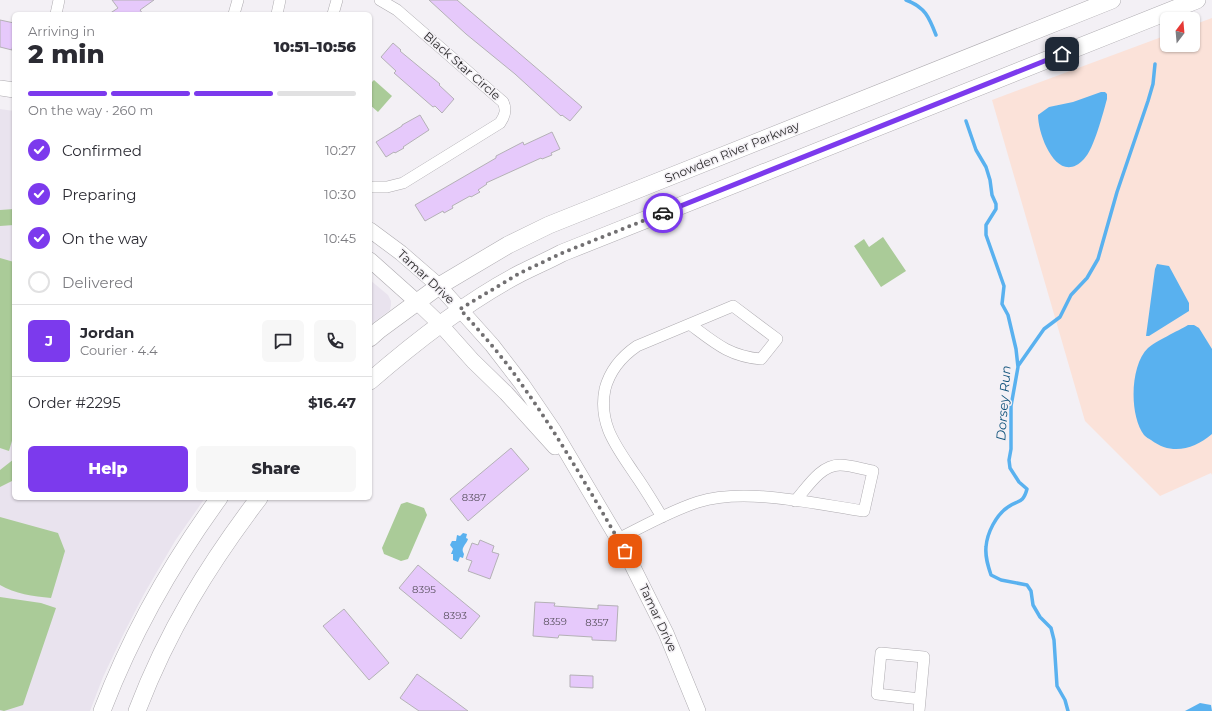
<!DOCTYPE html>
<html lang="en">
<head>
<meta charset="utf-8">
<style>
  :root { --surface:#fff; --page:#f7f7f7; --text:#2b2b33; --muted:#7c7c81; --line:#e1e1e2; --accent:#7c3aed }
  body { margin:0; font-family:Montserrat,sans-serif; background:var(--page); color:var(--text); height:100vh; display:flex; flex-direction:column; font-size:15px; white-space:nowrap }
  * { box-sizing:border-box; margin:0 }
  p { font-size:13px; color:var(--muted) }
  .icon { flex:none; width:22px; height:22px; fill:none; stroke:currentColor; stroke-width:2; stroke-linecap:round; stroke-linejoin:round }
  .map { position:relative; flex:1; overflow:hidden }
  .side { position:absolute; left:12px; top:12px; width:360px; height:488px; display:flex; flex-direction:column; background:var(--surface); border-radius:6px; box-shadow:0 1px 3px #0004 }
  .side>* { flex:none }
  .needle { width:26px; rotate:16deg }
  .tools { position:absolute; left:1160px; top:12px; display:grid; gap:8px }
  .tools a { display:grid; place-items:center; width:40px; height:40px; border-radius:6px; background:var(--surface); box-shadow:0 1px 3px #0004; font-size:20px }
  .pin { position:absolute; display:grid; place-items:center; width:34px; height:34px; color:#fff; margin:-17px; border-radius:8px; box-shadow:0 2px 6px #0006 }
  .courier { position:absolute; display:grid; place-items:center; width:40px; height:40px; margin:-20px; border:3px solid #7c3aed; border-radius:50%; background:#fff; color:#222; box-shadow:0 1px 5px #0007 }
  .overview em { font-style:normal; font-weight:800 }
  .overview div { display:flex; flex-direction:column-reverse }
  .overview { display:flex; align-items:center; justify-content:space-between; height:68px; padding:0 16px }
  h1 { font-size:26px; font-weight:800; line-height:30px }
  .bar { display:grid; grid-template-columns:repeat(4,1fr); gap:6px 4px; align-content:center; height:48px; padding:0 16px }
  .bar i { height:5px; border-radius:3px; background:var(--line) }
  .bar .current { background:var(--accent) }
  .bar p { grid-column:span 4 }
  .line { display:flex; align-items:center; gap:10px; padding:0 16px; border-top:1px solid var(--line) }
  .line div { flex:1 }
  .round { display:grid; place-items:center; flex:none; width:42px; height:42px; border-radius:6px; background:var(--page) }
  ol { padding:0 16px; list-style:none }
  li { display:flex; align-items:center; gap:12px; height:44px }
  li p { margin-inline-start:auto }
  li .icon { padding:4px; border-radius:50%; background:var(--accent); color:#fff; stroke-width:4 }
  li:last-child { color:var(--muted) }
  li i { width:22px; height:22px; border:2px solid var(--line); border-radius:50% }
  .primary-button { display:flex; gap:8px; margin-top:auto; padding:8px 16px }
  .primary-button a { flex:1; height:46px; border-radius:6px; background:var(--accent); color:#fff; font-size:16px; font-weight:800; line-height:46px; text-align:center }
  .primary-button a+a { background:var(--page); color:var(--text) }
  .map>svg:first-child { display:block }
  .commercial { fill:#fbe2d9 }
  .built { fill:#e9e3ee }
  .green { fill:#aacb98 }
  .water { fill:#59b1ef }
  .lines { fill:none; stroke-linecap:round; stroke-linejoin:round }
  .stream { stroke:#59b1ef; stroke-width:3.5 }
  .building { fill:#e6c9fb; stroke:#b4b1b6 }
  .street-casing { stroke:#aeabb0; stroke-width:12 }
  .secondary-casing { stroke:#aeabb0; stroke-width:16 }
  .primary-casing { stroke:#aeabb0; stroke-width:18 }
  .street { stroke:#fff; stroke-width:11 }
  .secondary { stroke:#fff; stroke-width:15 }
  .primary { stroke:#fff; stroke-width:17 }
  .done { stroke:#727072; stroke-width:4; stroke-dasharray:0 7.2 }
  .route { stroke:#7c3aed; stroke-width:5 }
  .labels { text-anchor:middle; stroke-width:3; stroke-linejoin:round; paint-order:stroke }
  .number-label { font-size:10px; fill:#5a5260 }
  .street-label { font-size:12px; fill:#2c2b2c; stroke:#f3f0f5 }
  .water-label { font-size:13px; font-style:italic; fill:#11537c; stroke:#f3f0f5 }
</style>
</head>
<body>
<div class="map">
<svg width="1212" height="711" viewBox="0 0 1212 711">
  <rect width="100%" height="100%" fill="#f3f0f5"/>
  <!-- commercial -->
  <path class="commercial" d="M1212,18V475L1211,473L1160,496L1085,421L992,100L1167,35V45H1193V25Z"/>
  <!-- built -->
  <path class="built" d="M0,109L14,111V498H205L175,541L144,594L124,633L103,677L90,711H0Z
    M370,280L388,295L391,301V305L390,310L370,325Z"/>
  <!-- green -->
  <path class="green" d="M374,80L392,96L378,112L370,105V84Z
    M14,209V225L0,226V210Z
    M883,237L906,271L881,287L854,246L864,239L869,247Z
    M0,258L14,262V434L9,451L0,448Z
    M14,459V480L0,487V470Z
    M407,502L424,508L427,515L408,559L401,561L384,554L382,548L401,504Z
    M0,517L58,533L65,551L51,598C33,596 15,594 0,585Z
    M0,597L41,603L56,608L23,705L4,711L0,710Z"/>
  <!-- water -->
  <path class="water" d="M1101,92H1105L1107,94V99C1103,113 1094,149 1084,159C1058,187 1038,136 1038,115L1049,107L1073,102Z
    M1157,264L1169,266L1189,303V311L1149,336H1146L1155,269Z
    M1188,325H1194L1199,328L1212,349V434C1194,449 1172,456 1151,440C1149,439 1146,437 1144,435C1129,415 1130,365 1148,348C1156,341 1178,331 1188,325Z
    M463,533L467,534L466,538L468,539C466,545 460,548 464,554L463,558L460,557L458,562L453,560V554H451L453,549L450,545L452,541H456L457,535L460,536Z
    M1200,703L1211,705L1212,711H1185Z"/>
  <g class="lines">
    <!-- stream -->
    <path class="stream" d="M906,0C925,7 929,17 936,35
      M966,121L976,150L986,167L990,180L992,195L996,204V209L986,225V235L1004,286L1002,304L1008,315L1016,349L1018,367L1011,406V449L1009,460L1010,468L1019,482L1027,489C1023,504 1018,500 1008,507C996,515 987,533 986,547C985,557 988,566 991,575L1001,580L1027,585L1031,591L1033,605L1040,617L1051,628L1054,640L1057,686L1065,700L1068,711
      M1018,366L1044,329L1060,317L1071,295L1087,278L1098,259L1117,192L1148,101L1153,84L1155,64"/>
  </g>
  <!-- building -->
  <path class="building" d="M112,0H154L140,10L143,14H109L118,8Z
    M429,0H457L582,107L570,121L562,115L561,116L515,74L466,34Z
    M0,20L14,23V45L13,44L12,50L0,47Z
    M393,43L401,50L400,51L440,84L439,85L454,99L442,113L435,106L433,107L394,73L396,71L381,57Z
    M420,115L429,130L403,147L404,148L395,153L394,152L386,157L376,142L402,126V125Z
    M552,132L560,149L551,153L552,155L542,159L541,158L486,183L487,184L478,190L480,192L471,197L470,196L452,206L453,208L444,213L443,211L425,221L415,205L496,158V156L523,142L524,145Z
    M511,448L529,469L468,521L450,499Z
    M480,540L494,546L492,552L499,554L490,579L468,571L472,561L466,559L472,543L478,545Z
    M418,565L480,616L461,639L399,588Z
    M535,602L555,603L554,606L598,609V605L618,606L616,641L592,640V637L559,635L558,638L533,636Z
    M344,609L389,663L369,680L323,626Z
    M417,674L449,697L468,711H419L400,698Z
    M570,675L593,676V688L570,687Z"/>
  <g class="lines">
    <defs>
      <path id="street" d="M56,14L59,0
        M234,14L238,0
        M277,14L280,0
        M333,14L337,0
        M370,187H387L403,183L500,123C505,116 507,110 503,102L397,10L380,0
        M662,517C653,502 644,487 634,473C616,446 598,424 605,389C610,370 621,357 637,346L733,306L777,339L761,359C729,356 715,343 691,325
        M618,539C644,526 670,511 698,502C745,487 815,504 864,511L873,471C862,469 850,465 840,465C820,465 807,488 795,501
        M919,711L924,657L881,653L877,694L920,699"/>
      <path id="secondary" d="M0,88L14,90
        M370,230L401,253L439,286L492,345L522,384L554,431L625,551L666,633L698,711
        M370,260L417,302L440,324L473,361L506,393L555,447"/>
      <path id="primary" d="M370,338L379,330L439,286L508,245L549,225L1112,0
        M370,381C416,341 467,301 521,273C535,266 549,260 562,253L1197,0
        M102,711C131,635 171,564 219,498
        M137,711C167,632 208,565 259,498"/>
    </defs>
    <!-- street casing -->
    <use href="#street" class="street-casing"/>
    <!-- secondary casing -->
    <use href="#secondary" class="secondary-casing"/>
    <!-- primary casing -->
    <use href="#primary" class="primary-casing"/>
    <!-- street -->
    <use href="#street" class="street"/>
    <!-- secondary -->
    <use href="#secondary" class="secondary"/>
    <!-- primary -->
    <use href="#primary" class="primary"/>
  </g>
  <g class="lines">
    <!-- done -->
    <path class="done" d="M625,551C592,495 560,438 522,385C504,358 482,334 460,309L520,273L562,253L663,213"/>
    <!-- route -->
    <path class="route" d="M663,213L1062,54"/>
  </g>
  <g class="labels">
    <!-- number labels -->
    <g class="number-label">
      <text x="474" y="501">8387</text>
      <text x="424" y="593">8395</text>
      <text x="455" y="619">8393</text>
      <text x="555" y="625">8359</text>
      <text x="597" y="626">8357</text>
    </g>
    <!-- street labels -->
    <g class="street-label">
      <text transform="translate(462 66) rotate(41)" y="4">Black Star Circle</text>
      <text transform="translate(732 152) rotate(-22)" y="4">Snowden River Parkway</text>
      <text transform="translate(426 277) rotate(43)" y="4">Tamar Drive</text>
      <text transform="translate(658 618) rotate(65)" y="4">Tamar Drive</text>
    </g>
    <!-- water labels -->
    <g class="water-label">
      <text transform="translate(1003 403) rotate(-86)" y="5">Dorsey Run</text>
    </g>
  </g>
</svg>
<div class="tools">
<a><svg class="needle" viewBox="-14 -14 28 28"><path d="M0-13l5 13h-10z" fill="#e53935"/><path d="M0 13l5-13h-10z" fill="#7c7c81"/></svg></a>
</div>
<div class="pin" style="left:625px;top:551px;background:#ea580c"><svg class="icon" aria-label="bag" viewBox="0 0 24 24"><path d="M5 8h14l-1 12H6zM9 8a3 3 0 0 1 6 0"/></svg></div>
<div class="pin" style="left:1062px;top:54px;background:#1f2937"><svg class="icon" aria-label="home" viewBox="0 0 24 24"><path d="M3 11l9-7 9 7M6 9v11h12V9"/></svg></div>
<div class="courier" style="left:663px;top:213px"><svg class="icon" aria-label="car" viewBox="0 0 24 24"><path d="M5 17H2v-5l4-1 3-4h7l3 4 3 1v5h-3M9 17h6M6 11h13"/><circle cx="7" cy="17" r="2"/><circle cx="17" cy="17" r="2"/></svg></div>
<section class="side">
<div class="overview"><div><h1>2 min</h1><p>Arriving in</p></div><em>10:51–10:56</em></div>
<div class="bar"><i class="current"></i><i class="current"></i><i class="current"></i><i></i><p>On the way · 260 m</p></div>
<ol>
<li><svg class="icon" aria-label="check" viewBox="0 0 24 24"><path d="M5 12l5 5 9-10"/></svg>Confirmed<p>10:27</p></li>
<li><svg class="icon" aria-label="check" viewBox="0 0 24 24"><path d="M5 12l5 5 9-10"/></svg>Preparing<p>10:30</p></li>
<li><svg class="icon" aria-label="check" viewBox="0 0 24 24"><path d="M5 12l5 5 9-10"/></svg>On the way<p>10:45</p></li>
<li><i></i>Delivered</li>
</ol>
<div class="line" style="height:72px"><b class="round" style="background:var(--accent);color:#fff">J</b><div><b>Jordan</b><p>Courier · 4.4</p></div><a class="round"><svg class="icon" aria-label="chat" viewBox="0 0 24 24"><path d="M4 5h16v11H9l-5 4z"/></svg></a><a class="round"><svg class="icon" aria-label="phone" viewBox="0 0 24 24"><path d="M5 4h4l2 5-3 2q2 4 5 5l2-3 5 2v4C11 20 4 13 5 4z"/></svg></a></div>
<div class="line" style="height:52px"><div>Order #2295</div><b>$16.47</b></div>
<div class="primary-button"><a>Help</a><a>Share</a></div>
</section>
</div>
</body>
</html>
